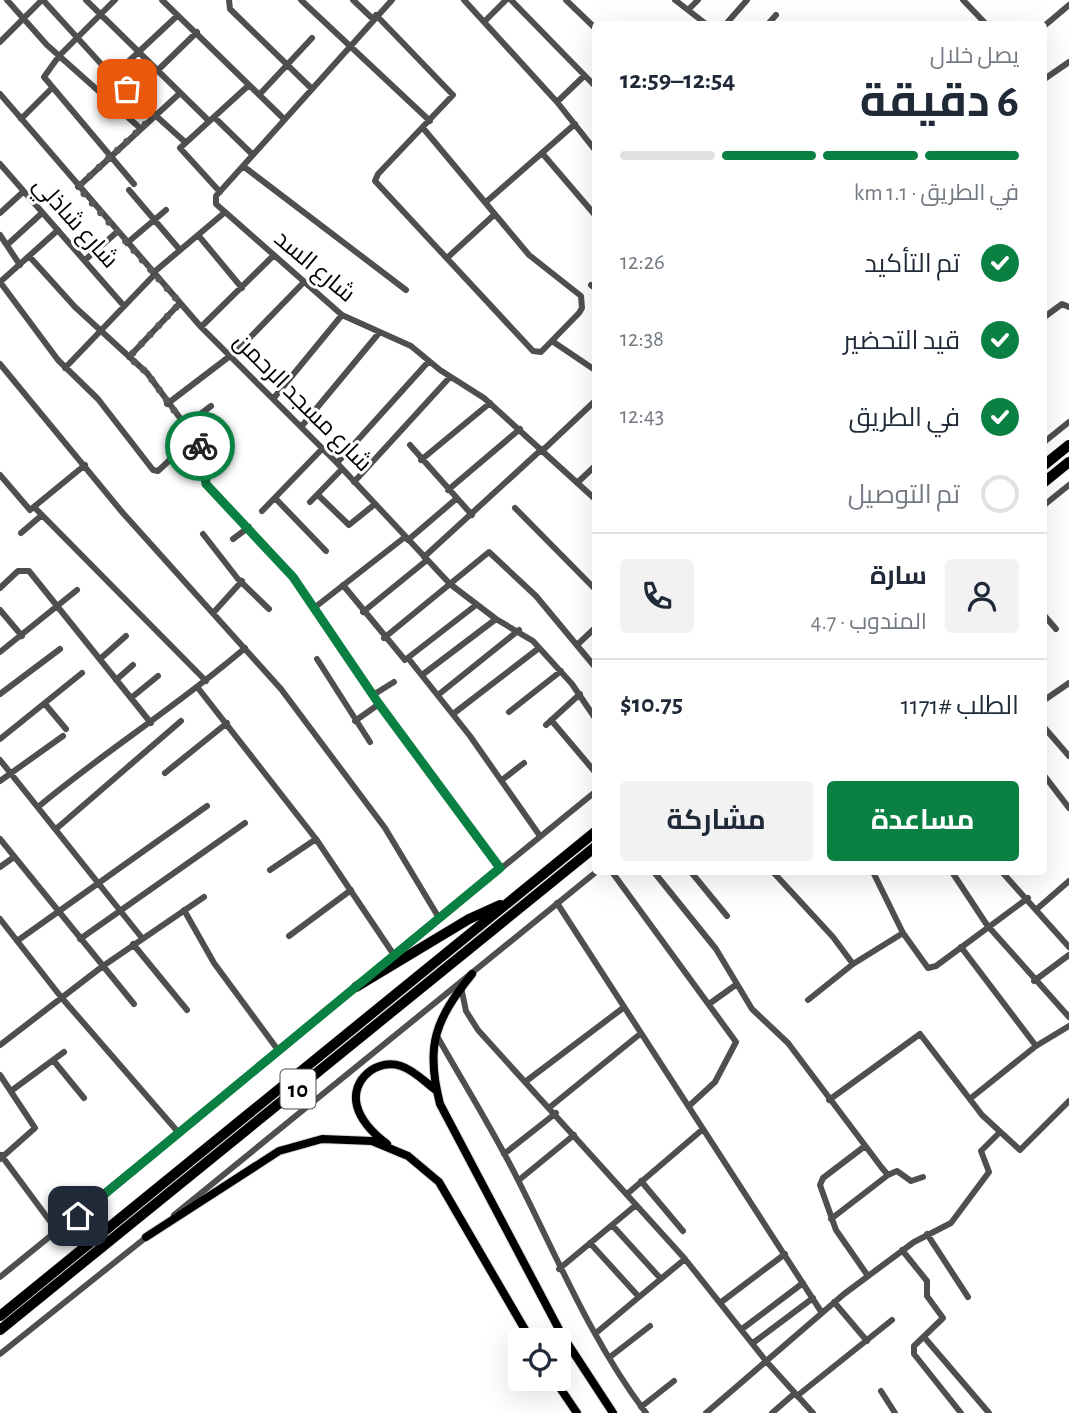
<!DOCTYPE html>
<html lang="ar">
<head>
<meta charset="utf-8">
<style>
  :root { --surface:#fff; --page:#f2f2f3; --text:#1f2937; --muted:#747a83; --line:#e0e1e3; --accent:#0b8043 }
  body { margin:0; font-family:"Alegreya Sans",Cairo,sans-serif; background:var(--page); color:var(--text); direction:rtl; height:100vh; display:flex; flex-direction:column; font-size:26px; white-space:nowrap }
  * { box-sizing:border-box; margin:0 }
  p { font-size:23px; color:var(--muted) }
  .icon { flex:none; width:38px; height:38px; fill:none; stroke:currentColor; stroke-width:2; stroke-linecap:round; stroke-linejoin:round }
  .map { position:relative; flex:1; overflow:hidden; direction:ltr }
  .panel { position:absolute; left:592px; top:21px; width:455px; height:854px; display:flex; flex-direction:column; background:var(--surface); border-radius:7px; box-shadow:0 7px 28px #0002; direction:rtl }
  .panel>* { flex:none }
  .tools { position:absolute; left:508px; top:1328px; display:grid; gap:14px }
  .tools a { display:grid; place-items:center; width:63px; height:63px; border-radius:7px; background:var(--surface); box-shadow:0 7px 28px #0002; font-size:35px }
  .pin { position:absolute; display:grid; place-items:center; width:60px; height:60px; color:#fff; margin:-30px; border-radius:14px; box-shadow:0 4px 10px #0006 }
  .courier { position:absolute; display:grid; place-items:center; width:70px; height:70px; margin:-35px; border:5px solid #0b8043; border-radius:50%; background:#fff; color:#222; box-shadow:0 2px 9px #0007 }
  .head em { font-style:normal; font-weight:700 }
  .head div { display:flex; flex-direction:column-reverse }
  .head { display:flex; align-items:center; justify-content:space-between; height:119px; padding:0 28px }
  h1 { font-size:46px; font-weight:700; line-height:52px }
  .bar { display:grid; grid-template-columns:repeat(4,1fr); gap:10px 7px; align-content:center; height:84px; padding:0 28px }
  .bar i { height:9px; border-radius:5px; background:var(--line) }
  .bar .current { background:var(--accent) }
  .bar p { grid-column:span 4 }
  .line { display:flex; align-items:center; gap:18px; padding:0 28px; border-top:2px solid var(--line) }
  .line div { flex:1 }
  .round { display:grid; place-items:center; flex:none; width:74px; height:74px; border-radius:7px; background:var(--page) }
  ol { padding:0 28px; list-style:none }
  li { display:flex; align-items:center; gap:21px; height:77px }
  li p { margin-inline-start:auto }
  li .icon { padding:7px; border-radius:50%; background:var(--accent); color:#fff; stroke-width:4 }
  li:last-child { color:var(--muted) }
  li i { width:38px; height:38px; border:4px solid var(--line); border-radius:50% }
  .action { display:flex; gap:14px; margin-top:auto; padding:14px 28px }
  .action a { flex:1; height:80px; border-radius:7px; background:var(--accent); color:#fff; font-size:28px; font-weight:700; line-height:80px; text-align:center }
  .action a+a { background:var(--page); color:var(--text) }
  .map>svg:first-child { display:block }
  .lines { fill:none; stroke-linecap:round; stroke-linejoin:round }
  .major-casing { stroke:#dbdbdb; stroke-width:10 }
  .highway-casing { stroke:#dbdbdb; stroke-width:11 }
  .minor { stroke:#4f4f4f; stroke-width:6 }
  .major { stroke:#000; stroke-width:8 }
  .highway { stroke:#000; stroke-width:10 }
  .done { stroke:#595959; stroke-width:7; stroke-dasharray:0 12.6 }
  .route { stroke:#0b8043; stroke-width:9 }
  .labels { text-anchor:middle; stroke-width:6; stroke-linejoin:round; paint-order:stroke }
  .shield { fill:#fff; stroke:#4c4c4c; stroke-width:2 }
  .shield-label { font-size:23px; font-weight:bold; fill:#000 }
  .street-label { font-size:24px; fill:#000; stroke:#fff }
</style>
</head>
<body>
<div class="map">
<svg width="1069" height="1413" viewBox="0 0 1069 1413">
  <rect width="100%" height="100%" fill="#fff"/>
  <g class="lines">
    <defs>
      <path id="major" d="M472,974C435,1020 425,1046 440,1104L562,1335L613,1413
        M387,1144C375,1135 361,1121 357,1106C350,1080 377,1058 401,1066C414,1070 426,1083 437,1091
        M146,1237L279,1151L322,1139L372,1141L408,1156L439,1182L531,1340
        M554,1379L577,1413"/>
      <path id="highway" d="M1043,466L1069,445
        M1043,483L1069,462
        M356,987L469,919L500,905
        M0,1316L595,832
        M0,1330L595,847"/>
    </defs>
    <!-- major casing -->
    <use href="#major" class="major-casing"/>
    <!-- highway casing -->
    <use href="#highway" class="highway-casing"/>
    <!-- minor -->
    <path class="minor" d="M7,0L47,45L140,128
      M43,0L113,77L185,142
      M86,0L209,121
      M115,0L59,56L44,77L134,184
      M162,0L284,119
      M229,0L230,9L311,88
      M301,0L430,121
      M353,0L373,19
      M392,0L216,196V204L342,315L411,346L440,370L484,398L595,499
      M464,0L557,102L595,150
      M511,0L595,86
      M566,0L595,28
      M675,0L706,24
      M963,0L986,24
      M688,10L698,0
      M376,15L453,95L378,174L375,181L533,351L541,352L579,313L582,308L581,296L529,255L423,128
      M485,21L506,0
      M726,24L747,0
      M768,24L776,15
      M1043,27L1069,5
      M0,42L42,0
      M157,71L197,32
      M1043,80L1069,62
      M98,90L177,16
      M0,94L201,327L337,463L450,584L496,619L533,641L572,684L595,718
      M259,95L312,38
      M557,102L584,76
      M214,117L253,155
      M21,119L52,88
      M542,153L595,215
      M0,164L124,306
      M243,166L406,290
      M78,187L179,94
      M129,190L180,250
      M220,192L180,148L249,85
      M486,202L575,124
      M0,213L23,192
      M0,235L20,265
      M198,235L242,288
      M127,243L166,210
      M7,245L42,213
      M29,256L75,307L147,373L213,463L206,484L293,577L379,704L500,868
      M447,258L495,214
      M85,260L117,232
      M153,273L224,213
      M0,282L58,360L98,399L153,470L158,471L193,438
      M0,282L58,230
      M591,285L595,288
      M1043,318L1062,304L1069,307
      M201,327L273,256
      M552,341L595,370
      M129,357L180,303
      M231,357L304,282
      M0,364L122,512L281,689L385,828L439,918
      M65,368L155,274
      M273,399L342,315
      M167,404L230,356
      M185,426L211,406
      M301,427L379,333
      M1043,443L1069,422
      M410,445L472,515
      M543,450L595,401
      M421,460L490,403
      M337,463L429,361
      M0,475L30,510L85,465
      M354,482L450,377
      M577,483L595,466
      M448,490L520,429
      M318,495L349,525L375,504
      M275,498L326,551
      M310,502L342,469
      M1043,506L1069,485
      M35,508L206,681
      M515,508L595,589
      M262,511L322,449
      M21,533L42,515
      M203,534L238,579L269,609
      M233,539L249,527
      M408,540L456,499
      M424,557L542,449
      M343,585L405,660L476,605
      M0,588L18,571H29L151,723
      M314,608L405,537
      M0,610L22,636
      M214,612L242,581
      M363,612L427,560
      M1043,614L1056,629
      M384,638L489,552L536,596L595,667
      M577,645L595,628
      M0,652L77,590
      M408,658L470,736L540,836
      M100,659L126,636
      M317,659L370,742
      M422,675L496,619
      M116,680L133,665
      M198,688L316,839L394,955
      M0,694L60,649
      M373,695L394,682
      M438,695L519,630
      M131,698L158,676
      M1043,701L1069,683
      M45,704L66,729
      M509,712L561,671
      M453,714L539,648
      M551,720L595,772
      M355,721L379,704
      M546,725L580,694
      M1043,726L1069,756
      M0,739L82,673
      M0,760L142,938
      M165,773L227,723
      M1043,774L1069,808
      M502,780L524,763
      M0,781L63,736
      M38,807C105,751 179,705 245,648
      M56,829L181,721
      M0,839L134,1004
      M0,867L14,857
      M270,870L316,839
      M612,872L736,1042L715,1082L689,1106
      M654,872L716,949L752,1009L788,1043L882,1168L888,1175L897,1171L911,1181L923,1177
      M691,872L727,916
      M773,872L833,937L853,964
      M873,872L903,933L928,968L936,966L1028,898
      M952,872L987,925L1069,1017
      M1002,872L1069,947
      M557,903L822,1313
      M1038,908L1069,881
      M184,910L214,963L278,1050
      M0,919L61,997L178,1132
      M289,936L351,890
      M80,939L245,823
      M17,941L207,806
      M133,944L187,1010
      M961,947L1036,1046
      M374,972L595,792
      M1034,981L1069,955
      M461,987L466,1011L478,1030L685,1259L766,1361L813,1413
      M808,1000L853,964L903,933
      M709,1004L737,984
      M437,1036C464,1084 493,1130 518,1180C558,1259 592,1342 646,1413
      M0,1045L103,966L204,897
      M53,1060L84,1098
      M0,1075L35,1128L0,1159
      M525,1082L623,1008
      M11,1091L64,1052
      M971,1098L1036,1046L1069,1026
      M829,1100L920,1034L982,1115L1020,1150L1069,1101
      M550,1107L640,1034
      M865,1146L823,1178L820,1185L836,1230L868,1276
      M504,1154L556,1113
      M1,1155L58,1232
      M519,1180L574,1135
      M641,1181L683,1231
      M627,1194L703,1129
      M174,1215L596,872
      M831,1219L888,1175
      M612,1225L661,1279
      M927,1234L968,1297
      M590,1243L639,1297L596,1333
      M902,1250L927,1281V1296L943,1318L914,1346V1354L961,1413
      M559,1269L636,1205
      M0,1277L358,986
      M639,1297L685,1259
      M834,1302L867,1341
      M720,1303L785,1254
      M742,1329L803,1283
      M924,1337L989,1413
      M753,1343L813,1298
      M0,1354L149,1235
      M610,1357L650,1326
      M881,1391L895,1413
      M797,1396L892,1320
      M641,1407L674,1381
      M706,1413L844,1294L914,1242L951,1223L989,1172L981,1151L999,1133
      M772,1413L795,1393"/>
    <!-- major -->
    <use href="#major" class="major"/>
    <!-- highway -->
    <use href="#highway" class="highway"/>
  </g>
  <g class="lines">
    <!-- done -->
    <path class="done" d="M127,89L154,116L78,187L180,303L129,357L147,373L200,446"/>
    <!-- route -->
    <path class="route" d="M78,1216L500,868L379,704L293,577L206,484L205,478L214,465L200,446"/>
  </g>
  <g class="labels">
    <!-- shield labels -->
    <rect class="shield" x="280.5" y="1069.5" width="35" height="39" rx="5"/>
    <g class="shield-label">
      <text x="298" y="1097">10</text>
    </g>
    <!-- street labels -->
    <g class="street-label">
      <text transform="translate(76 222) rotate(48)" y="8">شارع شاذلي</text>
      <text transform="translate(315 266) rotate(40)" y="8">شارع السد</text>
      <text transform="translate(303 402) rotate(45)" y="8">شارع مسجد الرحمن</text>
    </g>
  </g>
</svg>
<div class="tools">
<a><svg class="icon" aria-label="locate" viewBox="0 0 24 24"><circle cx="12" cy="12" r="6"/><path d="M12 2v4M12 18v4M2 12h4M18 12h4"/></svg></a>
</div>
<div class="pin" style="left:127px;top:89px;background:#ea580c"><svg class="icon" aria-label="bag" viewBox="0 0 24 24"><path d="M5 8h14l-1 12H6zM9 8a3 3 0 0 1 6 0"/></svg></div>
<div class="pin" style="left:78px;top:1216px;background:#1f2937"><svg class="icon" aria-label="home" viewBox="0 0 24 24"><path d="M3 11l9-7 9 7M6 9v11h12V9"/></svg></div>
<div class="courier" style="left:200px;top:446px"><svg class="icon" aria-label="bike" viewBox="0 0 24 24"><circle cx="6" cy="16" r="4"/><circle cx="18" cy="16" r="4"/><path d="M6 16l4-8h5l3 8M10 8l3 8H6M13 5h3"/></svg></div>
<section class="panel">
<div class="head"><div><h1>6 دقيقة</h1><p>يصل خلال</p></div><em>12:54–12:59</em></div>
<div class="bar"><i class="current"></i><i class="current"></i><i class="current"></i><i></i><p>في الطريق · 1.1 km</p></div>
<ol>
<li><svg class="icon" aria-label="check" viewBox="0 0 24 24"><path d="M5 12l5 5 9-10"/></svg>تم التأكيد<p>12:26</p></li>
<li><svg class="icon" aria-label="check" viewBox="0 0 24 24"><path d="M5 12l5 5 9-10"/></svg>قيد التحضير<p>12:38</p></li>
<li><svg class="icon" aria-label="check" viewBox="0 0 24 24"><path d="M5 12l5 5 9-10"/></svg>في الطريق<p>12:43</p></li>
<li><i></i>تم التوصيل</li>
</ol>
<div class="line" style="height:126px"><a class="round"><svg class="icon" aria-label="person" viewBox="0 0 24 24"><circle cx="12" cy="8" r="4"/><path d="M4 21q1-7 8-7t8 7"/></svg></a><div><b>سارة</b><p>المندوب · 4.7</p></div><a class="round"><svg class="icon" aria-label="phone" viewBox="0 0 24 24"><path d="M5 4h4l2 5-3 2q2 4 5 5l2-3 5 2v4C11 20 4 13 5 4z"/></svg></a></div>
<div class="line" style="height:91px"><div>الطلب #1171</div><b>$10.75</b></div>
<div class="action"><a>مساعدة</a><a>مشاركة</a></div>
</section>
</div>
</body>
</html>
